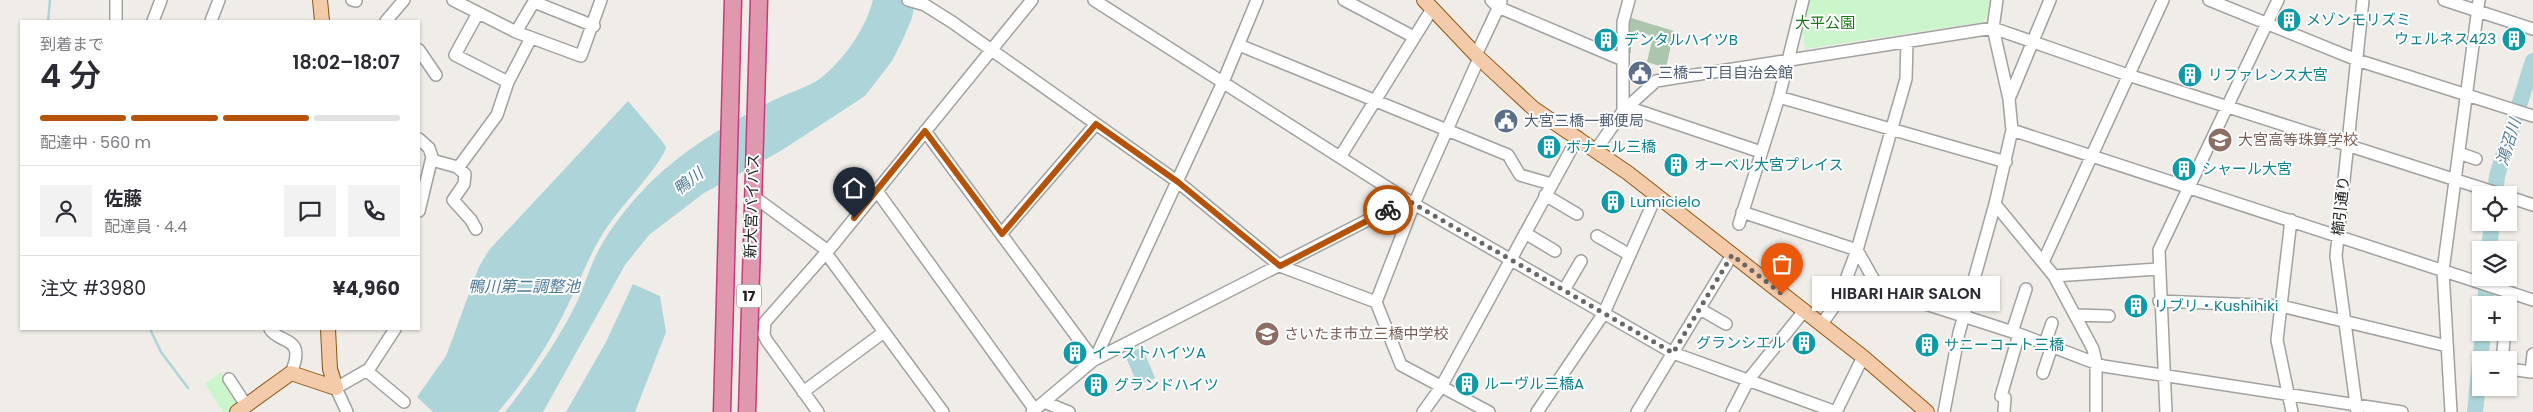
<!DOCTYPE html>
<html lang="ja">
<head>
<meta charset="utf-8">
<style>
  :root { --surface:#fff; --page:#f2f2f3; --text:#2b2b33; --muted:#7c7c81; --line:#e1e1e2; --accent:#b45309 }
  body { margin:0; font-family:Poppins,"Noto Sans JP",sans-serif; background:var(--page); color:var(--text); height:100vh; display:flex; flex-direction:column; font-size:19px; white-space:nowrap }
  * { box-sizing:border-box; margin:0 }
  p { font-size:16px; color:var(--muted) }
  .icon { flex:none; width:28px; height:28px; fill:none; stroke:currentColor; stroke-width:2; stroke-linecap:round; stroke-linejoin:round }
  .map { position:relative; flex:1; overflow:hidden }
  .details { position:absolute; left:20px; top:20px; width:400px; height:310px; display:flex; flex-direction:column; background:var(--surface); border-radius:0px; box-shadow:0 1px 4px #0004 }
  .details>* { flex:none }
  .buttons { position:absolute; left:2472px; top:186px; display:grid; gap:10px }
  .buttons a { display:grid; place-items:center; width:45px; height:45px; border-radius:0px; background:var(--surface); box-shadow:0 1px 4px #0004; font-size:25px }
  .pin { position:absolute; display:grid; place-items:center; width:42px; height:42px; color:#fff; margin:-51px -21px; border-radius:50% 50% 50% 0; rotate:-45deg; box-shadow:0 0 5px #0007 }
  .pin .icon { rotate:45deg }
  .courier { position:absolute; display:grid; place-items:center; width:50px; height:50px; margin:-25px; border:4px solid #b45309; border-radius:50%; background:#fff; color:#222; box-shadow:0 1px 6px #0007 }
  .bubble { position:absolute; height:35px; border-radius:0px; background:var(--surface); box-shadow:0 1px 4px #0004; font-size:16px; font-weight:600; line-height:35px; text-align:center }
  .head em { font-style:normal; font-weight:600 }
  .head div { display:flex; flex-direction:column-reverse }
  .head { display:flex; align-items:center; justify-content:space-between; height:85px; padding:0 20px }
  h1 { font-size:32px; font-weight:600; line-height:38px }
  .bar { display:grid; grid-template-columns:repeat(4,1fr); gap:8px 5px; align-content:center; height:60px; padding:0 20px }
  .bar i { height:6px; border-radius:4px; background:var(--line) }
  .bar .selected { background:var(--accent) }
  .bar p { grid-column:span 4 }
  .line { display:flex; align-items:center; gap:12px; padding:0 20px; border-top:1px solid var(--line) }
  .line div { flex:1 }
  .round { display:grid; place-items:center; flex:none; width:52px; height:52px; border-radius:0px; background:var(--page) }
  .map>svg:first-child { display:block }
  .cemetery { fill:#abc6ac }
  .park { fill:#cbf5ca }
  .water { fill:#add4d9 }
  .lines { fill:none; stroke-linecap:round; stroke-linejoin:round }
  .stream { stroke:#add4d9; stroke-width:2.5 }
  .river { stroke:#add4d9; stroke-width:16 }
  .minor-casing { stroke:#a1a1a1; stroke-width:14 }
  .major-casing { stroke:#8d560f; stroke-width:16 }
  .highway-casing { stroke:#ca397a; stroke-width:19 }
  .minor { stroke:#fff; stroke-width:11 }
  .major { stroke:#f3cbaa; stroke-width:14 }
  .highway { stroke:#df98ad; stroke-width:16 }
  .done { stroke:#696766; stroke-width:5; stroke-dasharray:0 9 }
  .route { stroke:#b45309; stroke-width:6 }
  .labels { text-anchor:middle; stroke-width:4; stroke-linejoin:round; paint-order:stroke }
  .shield { fill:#fff; stroke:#636363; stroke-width:1 }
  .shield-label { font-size:14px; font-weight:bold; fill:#202020 }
  .culture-label { font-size:15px; fill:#0d838f; stroke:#fff; text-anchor:start }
  .park-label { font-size:15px; fill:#1a7617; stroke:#fff }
  .service-label { font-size:15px; fill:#4e5e75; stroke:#fff; text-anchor:start }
  .education-label { font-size:15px; fill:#785e54; stroke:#fff; text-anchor:start }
  .street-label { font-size:15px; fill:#202020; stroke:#fff }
  .water-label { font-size:16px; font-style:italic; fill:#4f7b98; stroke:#fff }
</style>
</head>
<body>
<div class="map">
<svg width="2533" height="412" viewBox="0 0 2533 412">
  <rect width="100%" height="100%" fill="#f0ece8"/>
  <!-- cemetery -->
  <path class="cemetery" d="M1628,17L1674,31L1666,68L1647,62L1653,36L1635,31L1631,43V53L1627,52Z"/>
  <!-- park -->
  <path class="park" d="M1806,0H1991L1988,16L1983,22L1805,49L1803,35L1799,33Z
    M221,372L241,404L230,412H223L205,384Z"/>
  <!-- water -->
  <path class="water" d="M873,0H915L912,18L903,39L892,61L865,96L779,152L704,193L649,235L625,265L543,412H505C531,379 555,345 574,308C583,291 588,272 596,255C614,220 645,184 676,160C707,136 742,116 776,99C790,92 809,87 821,78C845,58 865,30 873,0Z
    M628,101L662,141L666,147C664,161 621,207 610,223C591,249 581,279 567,307C549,344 525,381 498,412H433L417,397L446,356L479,267L489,250Z
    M633,284L660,296L666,332L635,412H566L606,342Z
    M1142,347L1155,378L1138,385L1125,355Z"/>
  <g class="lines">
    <!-- stream -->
    <path class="stream" d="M48,21L50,0
      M150,329L161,352L188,388"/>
    <!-- river -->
    <path class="river" d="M2495,195L2497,176L2533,61
      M2489,250L2492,222
      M2485,305L2487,278
      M2475,412L2483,332"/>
    <defs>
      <path id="minor" d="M116,0V21
        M352,0L356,1
        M453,0L516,32L581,56L601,0
        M908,0L925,5L952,22L1178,182L1280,266L1376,302L1401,365L1489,412
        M1094,0L1407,200L1673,353L1836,412
        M1344,0L1414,37
        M1491,0L1498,7L1623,60
        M2209,0L2357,60L2533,116
        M2444,0L2533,29
        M534,2L594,26
        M478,13L455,55L508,82
        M153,21L161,0
        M211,21L219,0
        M386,21L404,0
        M516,32L535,0
        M1239,45L1508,155L1520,175L1551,184
        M419,50L436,75
        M1476,55L1501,2
        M1779,97L2006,162
        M2009,99L2050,0
        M1627,107L1761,152
        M1623,111V22L1629,0
        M2012,130L2533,300
        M925,131L1094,360L1407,200
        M419,139L429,148L432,157L419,211
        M1596,150L1623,111L1656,81L1993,28L2128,75L2503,195
        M2459,153L2476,159
        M1340,157L1432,9
        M432,160L457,167L465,174L464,184L453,200L471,220L476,229
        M458,168L497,115L508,82L531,38
        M877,191L1035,410
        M1545,195L1577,214
        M753,196L828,251
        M2509,197L2533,205
        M1995,204L2054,276L2093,349L2096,362V412
        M1742,212L1857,250L1879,289L2019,334L2103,366L2402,412
        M2291,220L2277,340L2292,412
        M1739,224L1779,97L1803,0
        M1525,233L1555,251
        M1001,234L1096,124
        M1597,236L1630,255
        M826,253L943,412
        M2044,260L2163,0
        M2054,276L2158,269
        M1564,290L1581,261
        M2159,301L2281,306L2447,346
        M1376,302L1414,204L1479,58
        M2507,305L2509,292
        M1700,309L1726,324
        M2075,315L2109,316
        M1821,325L1838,301L1857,250L1906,79L1907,42
        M270,329C280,345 307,335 291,373
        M2012,332L2026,289
        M2045,343L2052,323
        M2502,360L2505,332
        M2509,369L2531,372L2533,354
        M367,371L404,402
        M2043,373L2052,346
        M229,379L246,405
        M803,392L884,332
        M1044,402L1069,412
        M347,412L336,388L369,369L395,329
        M818,412L767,341L764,335L765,322L832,246L1032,0
        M1032,412L1095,359L1223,82L1257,0
        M1423,412L1441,387L1578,137
        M1537,412L1604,313L1656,196
        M1637,412L1732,255
        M1732,412L1749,379L1804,311
        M1836,412L1863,357
        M1944,412L1959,333L1995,204L2012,130L2009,99L1993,28L1997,0
        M2004,412L2005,398L2001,396L2019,334
        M2166,412L2159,250L2278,0
        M2357,412L2336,256L2363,0
        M2451,412L2443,271L2479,0"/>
      <path id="major" d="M320,0L322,21
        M1424,0L1479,58L1533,108L1628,173L1863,357L1927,412
        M237,412L291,373L336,388L330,369L328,329"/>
      <path id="highway" d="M722,412L733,0
        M747,412L759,0"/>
    </defs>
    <!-- minor casing -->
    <use href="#minor" class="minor-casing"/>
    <!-- major casing -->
    <use href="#major" class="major-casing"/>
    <!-- highway casing -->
    <use href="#highway" class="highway-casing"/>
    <!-- minor -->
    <use href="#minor" class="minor"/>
    <!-- major -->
    <use href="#major" class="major"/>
    <!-- highway -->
    <use href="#highway" class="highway"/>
  </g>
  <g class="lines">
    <!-- done -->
    <path class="done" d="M1388,210L1407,200L1673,353L1732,255L1782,294"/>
    <!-- route -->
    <path class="route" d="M854,218L925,131L1002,234L1096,124L1178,182L1280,266L1388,210"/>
  </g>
  <!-- icons -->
  <defs>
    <symbol id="building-disc" viewBox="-11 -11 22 22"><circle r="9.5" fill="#0f9aa8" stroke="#fff"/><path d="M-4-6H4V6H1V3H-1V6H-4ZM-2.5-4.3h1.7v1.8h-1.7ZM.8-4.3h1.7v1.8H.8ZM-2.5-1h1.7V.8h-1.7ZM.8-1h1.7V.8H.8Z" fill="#fff"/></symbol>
    <symbol id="civic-disc" viewBox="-11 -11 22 22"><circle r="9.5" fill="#5c6f8a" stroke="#fff"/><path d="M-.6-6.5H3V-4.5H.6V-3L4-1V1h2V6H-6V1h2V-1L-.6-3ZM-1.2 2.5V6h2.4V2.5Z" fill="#fff"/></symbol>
    <symbol id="school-disc" viewBox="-11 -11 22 22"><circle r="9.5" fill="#8d6e63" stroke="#fff"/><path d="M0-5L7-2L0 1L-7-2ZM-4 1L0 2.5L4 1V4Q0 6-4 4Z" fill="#fff"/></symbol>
  </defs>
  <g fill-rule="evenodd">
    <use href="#building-disc" x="2275" y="6" width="28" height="28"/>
    <use href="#building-disc" x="2500" y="25" width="28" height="28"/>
    <use href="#building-disc" x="1592" y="26" width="28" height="28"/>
    <use href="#civic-disc" x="1626" y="59" width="28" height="28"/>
    <use href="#building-disc" x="2176" y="61" width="28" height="28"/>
    <use href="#civic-disc" x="1492" y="107" width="28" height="28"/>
    <use href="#school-disc" x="2206" y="126" width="28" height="28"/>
    <use href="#building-disc" x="1535" y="133" width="28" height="28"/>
    <use href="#building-disc" x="1662" y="151" width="28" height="28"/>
    <use href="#building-disc" x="2170" y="155" width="28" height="28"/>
    <use href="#building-disc" x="1599" y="188" width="28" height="28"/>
    <use href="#building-disc" x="2122" y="292" width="28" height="28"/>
    <use href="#school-disc" x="1253" y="320" width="28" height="28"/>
    <use href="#building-disc" x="1790" y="329" width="28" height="28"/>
    <use href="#building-disc" x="1913" y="331" width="28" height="28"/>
    <use href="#building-disc" x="1061" y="339" width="28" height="28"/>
    <use href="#building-disc" x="1453" y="370" width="28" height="28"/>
    <use href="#building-disc" x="1082" y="371" width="28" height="28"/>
  </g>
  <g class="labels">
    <!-- shield labels -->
    <rect class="shield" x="736.5" y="284.5" width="25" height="23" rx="4"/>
    <g class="shield-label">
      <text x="749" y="301">17</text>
    </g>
    <!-- culture labels -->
    <g class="culture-label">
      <text x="2306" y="25">メゾンモリズミ</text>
      <text x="2496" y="44" text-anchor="end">ウェルネス423</text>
      <text x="1624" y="45">デンタルハイツB</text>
      <text x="2208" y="80">リファレンス大宮</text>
      <text x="1566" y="152">ボナール三橋</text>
      <text x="1694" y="170">オーベル大宮プレイス</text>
      <text x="2202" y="174">シャール大宮</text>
      <text x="1630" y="207">Lumicielo</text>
      <text x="2154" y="311">リブリ・Kushihiki</text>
      <text x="1786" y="348" text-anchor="end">グランシエル</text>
      <text x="1944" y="350">サニーコート三橋</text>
      <text x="1092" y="358">イーストハイツA</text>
      <text x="1484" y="389">ルーヴル三橋A</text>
      <text x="1114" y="390">グランドハイツ</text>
    </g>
    <!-- park labels -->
    <g class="park-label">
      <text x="1825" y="28">大平公園</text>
    </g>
    <!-- service labels -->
    <g class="service-label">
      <text x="1658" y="78">三橋一丁目自治会館</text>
      <text x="1524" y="126">大宮三橋一郵便局</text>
    </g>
    <!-- education labels -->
    <g class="education-label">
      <text x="2238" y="145">大宮高等珠算学校</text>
      <text x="1284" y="339">さいたま市立三橋中学校</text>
    </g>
    <!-- street labels -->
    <g class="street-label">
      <text transform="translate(752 206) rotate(-88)" y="5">新大宮バイパス</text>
      <text transform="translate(2341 206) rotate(-84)" y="5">櫛引通り</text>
    </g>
    <!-- water labels -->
    <g class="water-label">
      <text transform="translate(2508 142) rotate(-73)" y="6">鴻沼川</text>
      <text transform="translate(688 181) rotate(-38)" y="6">鴨川</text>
      <text x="524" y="292">鴨川第二調整池</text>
    </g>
  </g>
</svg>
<div class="buttons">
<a><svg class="icon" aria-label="locate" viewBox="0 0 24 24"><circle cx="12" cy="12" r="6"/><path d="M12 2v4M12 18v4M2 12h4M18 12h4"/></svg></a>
<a><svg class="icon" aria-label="layers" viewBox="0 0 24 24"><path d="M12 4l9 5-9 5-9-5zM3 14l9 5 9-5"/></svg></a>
<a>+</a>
<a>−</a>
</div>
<div class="pin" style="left:1782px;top:294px;background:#ea580c"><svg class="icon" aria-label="bag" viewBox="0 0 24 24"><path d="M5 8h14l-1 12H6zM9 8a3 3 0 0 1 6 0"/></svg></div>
<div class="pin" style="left:854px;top:218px;background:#1f2937"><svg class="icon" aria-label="home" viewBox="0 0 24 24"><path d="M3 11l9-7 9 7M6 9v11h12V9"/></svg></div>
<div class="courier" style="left:1388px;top:210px"><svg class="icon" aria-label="bike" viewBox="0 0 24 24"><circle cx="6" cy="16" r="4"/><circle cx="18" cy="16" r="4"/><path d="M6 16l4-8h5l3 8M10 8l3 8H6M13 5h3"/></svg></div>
<div class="bubble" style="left:1812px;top:276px;width:188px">HIBARI HAIR SALON</div>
<section class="details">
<div class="head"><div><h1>4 分</h1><p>到着まで</p></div><em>18:02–18:07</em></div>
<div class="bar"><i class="selected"></i><i class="selected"></i><i class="selected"></i><i></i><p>配達中 · 560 m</p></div>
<div class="line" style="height:90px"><a class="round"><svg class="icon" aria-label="person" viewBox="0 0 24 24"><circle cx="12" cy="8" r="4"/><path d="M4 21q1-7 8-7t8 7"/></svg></a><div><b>佐藤</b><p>配達員 · 4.4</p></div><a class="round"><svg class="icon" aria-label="chat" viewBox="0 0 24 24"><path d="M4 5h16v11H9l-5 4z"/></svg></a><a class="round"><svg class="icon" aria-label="phone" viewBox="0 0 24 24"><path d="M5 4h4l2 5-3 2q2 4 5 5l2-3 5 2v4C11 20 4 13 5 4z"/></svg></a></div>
<div class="line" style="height:65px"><div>注文 #3980</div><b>¥4,960</b></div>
</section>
</div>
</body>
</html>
